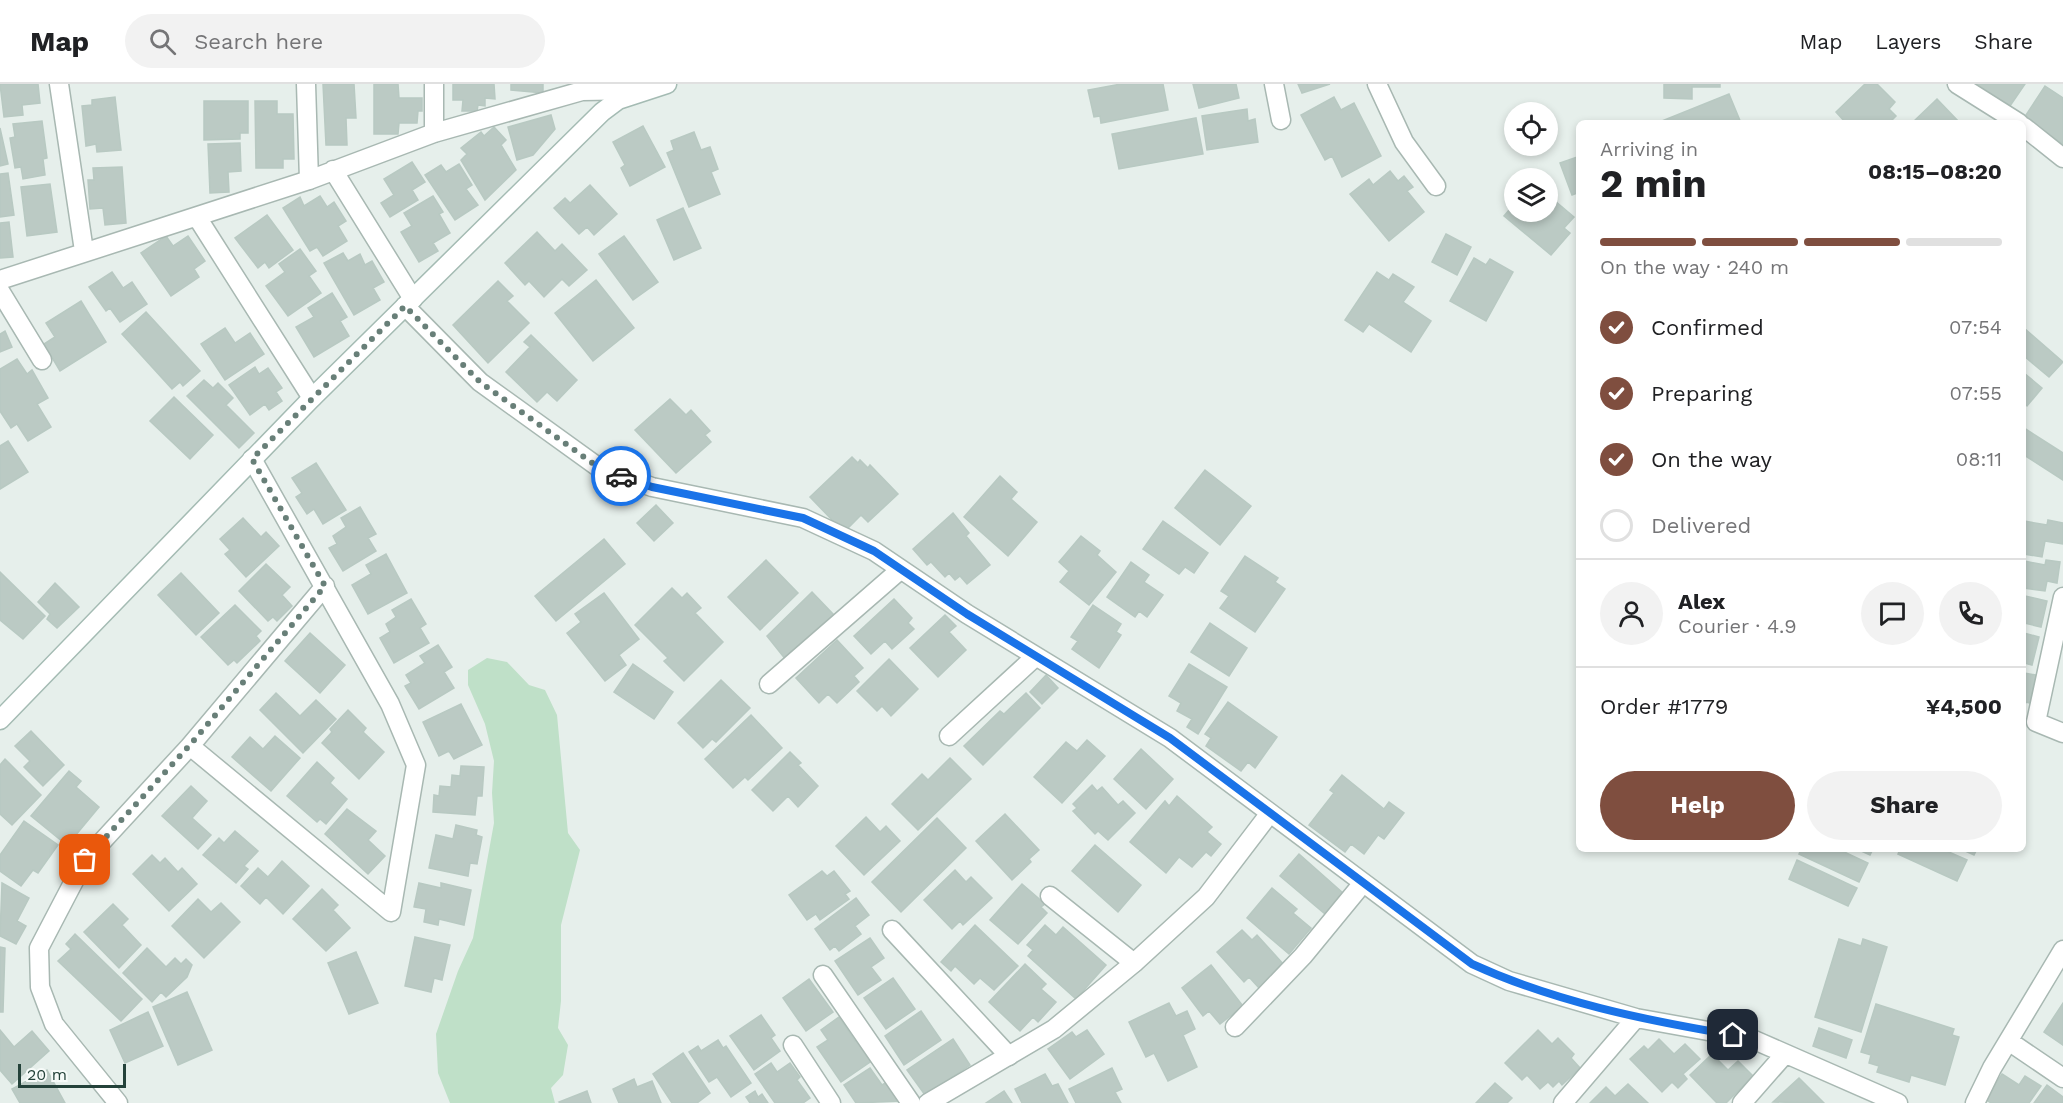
<!DOCTYPE html>
<html lang="en">
<head>
<meta charset="utf-8">
<style>
  :root { --surface:#fff; --page:#f2f2f2; --text:#202124; --muted:#757577; --line:#e0e0e0; --accent:#7f4e3f }
  body { margin:0; font-family:"Work Sans",sans-serif; background:var(--page); color:var(--text); height:100vh; display:flex; flex-direction:column; font-size:22px; white-space:nowrap }
  * { box-sizing:border-box; margin:0 }
  p { font-size:20px; color:var(--muted) }
  .icon { flex:none; width:33px; height:33px; fill:none; stroke:currentColor; stroke-width:2; stroke-linecap:round; stroke-linejoin:round }
  .map { position:relative; flex:1; overflow:hidden }
  .panel { position:absolute; left:1576px; top:36px; width:450px; height:732px; display:flex; flex-direction:column; background:var(--surface); border-radius:9px; box-shadow:0 3px 9px #0003 }
  .panel>* { flex:none }
  .fabs { position:absolute; left:1504px; top:18px; display:grid; gap:12px }
  .fabs a { display:grid; place-items:center; width:54px; height:54px; border-radius:50%; background:var(--surface); box-shadow:0 3px 9px #0003; font-size:30px }
  .scale { position:absolute; left:18px; bottom:15px; width:108px; box-sizing:border-box; padding-left:6px; border:3px solid #24423a; border-top:0; font-size:16px; line-height:21px; white-space:nowrap; color:#24423a; -webkit-text-stroke:4px #f7fbf9; paint-order:stroke }
  .pin { position:absolute; display:grid; place-items:center; width:51px; height:51px; color:#fff; margin:-26px; border-radius:12px; box-shadow:0 3px 9px #0006 }
  .courier { position:absolute; display:grid; place-items:center; width:60px; height:60px; margin:-30px; border:4px solid #1a73e8; border-radius:50%; background:#fff; color:#222; box-shadow:0 2px 8px #0007 }
  .headline em { font-style:normal; font-weight:700 }
  .headline div { display:flex; flex-direction:column-reverse }
  .headline { display:flex; align-items:center; justify-content:space-between; height:102px; padding:0 24px }
  h1 { font-size:39px; font-weight:700; line-height:45px }
  .bar { display:grid; grid-template-columns:repeat(4,1fr); gap:9px 6px; align-content:center; height:72px; padding:0 24px }
  .bar i { height:8px; border-radius:4px; background:var(--line) }
  .bar .active { background:var(--accent) }
  .bar p { grid-column:span 4 }
  .line { display:flex; align-items:center; gap:15px; padding:0 24px; border-top:2px solid var(--line) }
  .line div { flex:1 }
  .round { display:grid; place-items:center; flex:none; width:63px; height:63px; border-radius:32px; background:var(--page) }
  ol { padding:0 24px; list-style:none }
  li { display:flex; align-items:center; gap:18px; height:66px }
  li p { margin-inline-start:auto }
  li .icon { padding:6px; border-radius:50%; background:var(--accent); color:#fff; stroke-width:4 }
  li:last-child { color:var(--muted) }
  li i { width:33px; height:33px; border:3px solid var(--line); border-radius:50% }
  .primary-button { display:flex; gap:12px; margin-top:auto; padding:12px 24px }
  .primary-button a { flex:1; height:69px; border-radius:36px; background:var(--accent); color:#fff; font-size:24px; font-weight:700; line-height:69px; text-align:center }
  .primary-button a+a { background:var(--page); color:var(--text) }
  header { display:flex; align-items:center; gap:36px; box-sizing:border-box; height:84px; padding:0 30px; background:var(--surface); border-bottom:2px solid var(--line) }
  header strong { font-size:28px }
  nav { display:flex; gap:33px; margin-inline-start:auto; font-size:21px }
  .search { width:420px; height:54px; background:var(--page); display:flex; align-items:center; gap:15px; box-sizing:border-box; padding:0 21px; border-radius:33px; color:var(--muted); font-size:22px }
  .map>svg:first-child { display:block }
  .green { fill:#bfe0c8 }
  .building { fill:#bbcac4; stroke:#b8c9c2; stroke-width:1.5 }
  .lines { fill:none; stroke-linecap:round; stroke-linejoin:round }
  .lane-casing { stroke:#a8b8b2; stroke-width:21 }
  .street-casing { stroke:#a8b8b2; stroke-width:21 }
  .secondary-casing { stroke:#a4bbb3; stroke-width:21 }
  .lane { stroke:#fff; stroke-width:18 }
  .street { stroke:#fff; stroke-width:18 }
  .secondary { stroke:#fff; stroke-width:18 }
  .done { stroke:#687f78; stroke-width:6; stroke-dasharray:0 10.8 }
  .route { stroke:#1a73e8; stroke-width:8 }
</style>
</head>
<body>
<header>
<strong>Map</strong>
<div class="search"><svg class="icon" aria-label="search" viewBox="0 0 24 24"><circle cx="10" cy="10" r="6"/><path d="M15 15l6 6"/></svg>Search here</div>
<nav><a>Map</a><a>Layers</a><a>Share</a></nav>
</header>
<div class="map">
<svg width="2063" height="1019" viewBox="0 0 2063 1019">
  <rect width="100%" height="100%" fill="#e6efeb"/>
  <!-- green -->
  <path class="green" d="M487,574L507,578L529,601L545,606L557,631L568,749L580,766L561,841V917L558,944L568,961L563,991L551,1004L555,1019H450L438,989L436,950L458,887L473,854L494,739L492,709L494,677L485,640L468,601V586Z"/>
  <!-- building -->
  <path class="building" d="M0,0H38L40,19L22,21L23,31L4,33Z
    M323,0H354L356,34H346L347,61H326Z
    M374,0H398L399,14H422V27H418L417,39H399L398,50H374Z
    M453,0H494L495,15L485,14V22L478,21L477,27H462L463,16H453Z
    M511,0H543V9L511,6Z
    M1121,0H1163L1168,26L1101,39L1100,32L1094,33L1088,6Z
    M1193,0H1236L1239,14L1199,24Z
    M1298,0H1330L1302,9Z
    M1664,0H1720V3H1692V15L1664,14Z
    M1865,0H1877L1895,18L1889,25L1896,32L1889,39H1846L1836,28Z
    M1976,0H2025L2010,22Z
    M2045,2L2063,14V60L2024,34Z
    M1729,10L1741,39H1657Z
    M115,13L121,66L97,68L96,60L86,62L82,22L92,21V16Z
    M1334,13L1341,26L1354,19L1381,72L1342,93L1332,72L1325,76L1301,31Z
    M1937,15L1960,39H1912Z
    M204,17H248V49H240V55L204,56Z
    M255,17H277V30H293L294,75H283V84H256Z
    M1247,25L1248,37L1255,35L1258,58L1207,66L1202,32Z
    M551,31L555,45L533,71L517,76L508,43Z
    M1196,34L1203,70L1119,85L1112,50Z
    M42,37L47,74L43,75L45,91L23,95L21,83L15,84L10,54L15,53L13,40Z
    M643,42L665,83L630,102L621,84L625,81L613,58Z
    M494,43L506,56L501,61L516,86L485,116L461,76L467,70L461,64L481,48L484,52Z
    M0,44L8,80L0,82Z
    M694,48L701,66L710,63L718,85L711,88L720,110L689,123L667,69L674,66L671,57Z
    M240,59L241,87L228,88L229,108L210,109L208,60Z
    M1580,72V108L1572,111L1560,79Z
    M412,78L425,98L412,106L418,116L390,133L381,119L394,111L384,95Z
    M459,80L472,101L466,105L478,121L455,136L425,91L441,81L446,88Z
    M122,83L126,139L105,141L103,124L90,125L88,96H94L93,84Z
    M1390,87L1398,97L1404,92L1413,103L1407,107L1424,128L1389,157L1350,110L1369,95L1373,101Z
    M8,89L14,131L0,133V90Z
    M50,100L57,148L27,152L21,103Z
    M590,101L617,130L594,151L587,143L579,150L554,124L565,114L570,119Z
    M1548,111L1574,133L1564,144L1570,149L1551,171L1504,132L1515,119V128H1548Z
    M320,112L327,123L334,118L346,137L338,142L347,157L323,172L317,163L310,167L283,124L300,113L304,122Z
    M433,112L443,128L439,130L450,149L433,159L438,167L419,178L401,148L412,142L404,129Z
    M683,124L701,164L674,176L657,136Z
    M267,131L293,166L269,184L265,178L258,184L235,154Z
    M9,138L13,173L0,174V139Z
    M537,148L555,167L562,160L587,186L569,202L562,195L544,213L529,197L525,201L505,179Z
    M1446,150L1471,163L1457,191L1432,178Z
    M166,152L173,162L188,152L205,177L194,185L199,193L171,212L141,169Z
    M624,152L658,198L633,216L599,170Z
    M300,165L316,187L309,192L321,209L288,232L266,202L285,188L279,180Z
    M343,169L348,177L360,170L365,181L372,177L384,198L373,204L380,216L354,231L324,179Z
    M1474,174L1486,181L1490,175L1513,188L1486,237L1450,217Z
    M112,188L123,204L132,198L147,220L120,238L110,224L106,227L89,203Z
    M1377,188L1389,196L1393,190L1414,203L1403,218L1431,237L1411,268L1369,240L1363,248L1345,236Z
    M596,196L634,244L593,277L555,229Z
    M498,197L513,212L507,217L529,239L488,279L453,241Z
    M332,209L347,233L340,237L349,252L314,273L296,243L314,233L308,224Z
    M81,217L106,258L60,287L44,260L55,253L46,239Z
    M146,228L200,287L183,302L180,298L172,305L122,250Z
    M225,244L235,259L250,249L264,270L225,296L201,260Z
    M2024,244L2063,278L2049,293L2024,272Z
    M5,247L12,263L0,268V250Z
    M531,251L577,296L557,317L547,308L537,318L506,288L530,263L524,258Z
    M17,275L27,290L32,286L48,314L37,320L51,343L28,357L17,340L11,344L0,327V285Z
    M255,283L259,290L268,284L282,304L276,308L282,317L269,326L265,320L250,331L229,301Z
    M2024,289L2042,304L2027,322L2024,319Z
    M204,296L213,304L218,299L233,314L226,321L254,349L239,364L187,312Z
    M174,313L213,351L190,375L150,337Z
    M670,315L686,331L691,326L710,347L705,351L711,358L676,389L635,346Z
    M2024,344L2063,369V396L2024,371Z
    M8,357L28,388L0,405V362Z
    M852,373L858,379L860,376L868,384L870,381L898,410L868,438L861,431L848,444L833,437L810,413Z
    M316,379L346,426L323,440L314,425L307,430L296,413L302,409L292,394Z
    M1205,386L1251,422L1220,461L1175,424Z
    M1000,392L1017,408L1011,415L1037,438L1008,472L964,433Z
    M656,421L673,439L654,457L637,439Z
    M360,423L376,450L368,454L376,467L343,487L329,464L337,460L333,452L346,443L341,434Z
    M953,429L969,449L966,452L990,481L967,500L960,492L955,496L949,489L945,493L931,478L927,481L913,465Z
    M243,434L261,453L266,448L279,462L246,493L225,470L230,466L220,455Z
    M2048,436L2063,439V460L2045,457L2042,473L2024,470V437L2047,441Z
    M1163,437L1208,469L1194,489L1185,483L1179,490L1143,465Z
    M1081,452L1100,467L1097,471L1116,488L1089,521L1060,498L1069,487L1059,478Z
    M604,455L625,480L556,537L535,512Z
    M386,470L407,509L368,530L352,501L371,490L366,481Z
    M1245,472L1278,494L1275,498L1285,505L1255,548L1220,524L1229,512L1221,507Z
    M766,476L798,509L760,546L728,513Z
    M2046,476L2060,478L2057,499L2047,497L2045,507L2024,504V477L2045,481Z
    M1131,478L1149,491L1144,498L1163,511L1147,533L1139,527L1135,533L1107,513Z
    M266,480L290,503L282,511L292,522L277,537L273,533L268,537L239,507Z
    M0,488L45,532L23,555L0,536Z
    M181,489L219,529L196,551L158,511Z
    M55,499L79,523L57,544L47,535L50,530L38,518Z
    M672,504L682,514L687,509L701,524L695,529L723,558L684,597L664,577L668,574L635,541Z
    M812,508L834,531L786,576L767,552Z
    M604,509L639,555L619,571L626,581L605,597L567,549L581,538L575,530Z
    M2025,512L2047,517L2041,543L2024,539Z
    M411,515L426,540L420,544L429,559L394,579L380,554L390,548L386,540L396,533L392,526Z
    M894,515L912,534L908,539L914,545L892,565L885,557L871,570L854,552Z
    M235,521L261,547L256,552L260,557L237,579L234,576L228,581L201,553Z
    M1093,521L1121,540L1116,548L1121,551L1099,584L1072,565L1078,557L1071,553Z
    M945,531L956,542L949,548L966,566L938,593L910,564Z
    M1210,539L1247,564L1229,592L1191,568Z
    M310,549L345,581L320,609L285,577Z
    M2024,549L2039,553L2032,581L2024,579Z
    M837,556L863,584L854,592L859,598L837,619L828,610L819,619L796,594Z
    M438,561L452,583L444,588L454,604L419,625L405,602L411,599L406,591L425,579L420,572Z
    M889,575L918,605L891,632L882,622L877,627L857,607Z
    M633,580L673,608L654,635L614,608Z
    M1189,580L1227,603L1198,650L1187,643L1192,635L1177,627L1181,619L1169,612Z
    M2024,589L2036,591L2030,619L2026,618L2024,624Z
    M1046,591L1058,604L1042,620L1030,608Z
    M721,596L750,624L716,658L712,655L703,664L678,639Z
    M276,609L300,632L316,616L336,635L303,669L260,626Z
    M1026,609L1040,624L983,681L964,662L1000,627L1004,630Z
    M1228,618L1277,653L1255,684L1248,678L1241,687L1206,662L1211,654L1205,650Z
    M461,620L482,661L454,675L449,667L439,672L423,638Z
    M348,626L366,644L363,648L384,668L359,695L322,659L332,648L330,645Z
    M751,631L782,664L748,696L745,693L733,704L705,675Z
    M31,647L64,681L43,702L24,683L30,677L15,662Z
    M275,652L300,674L271,707L232,673L250,653L263,665Z
    M1087,656L1105,672L1062,719L1034,693L1066,658L1077,667Z
    M1141,665L1173,695L1146,725L1114,695Z
    M790,668L801,679L798,681L818,702L798,723L788,712L773,727L752,706Z
    M950,674L971,695L918,746L892,720L922,690L928,696Z
    M5,675L41,711L12,741L0,730V681Z
    M317,678L334,694L330,699L347,715L326,740L320,735L317,738L287,712Z
    M461,682L484,683L482,712H477L475,731L433,728L434,711L439,712L440,702L451,703L452,691L460,692Z
    M69,687L81,697L76,703L99,723L75,752L71,749L63,758L31,732Z
    M1342,691L1384,725L1389,718L1404,729L1384,755L1378,751L1364,770L1351,760L1345,768L1309,741L1334,709L1330,706Z
    M1092,701L1097,707L1102,703L1118,721L1123,717L1135,729L1108,756L1098,747L1095,750L1073,727L1077,724L1073,720Z
    M191,702L207,717L192,734L211,751L198,765L162,732Z
    M1177,712L1212,743L1207,748L1221,760L1211,772L1206,768L1192,783L1179,773L1166,789L1130,758L1165,717L1169,722Z
    M347,725L376,747L368,756L385,772L368,790L325,750Z
    M1005,730L1039,766L1029,775L1031,778L1012,796L976,757Z
    M866,733L880,748L886,742L900,757L864,791L836,762Z
    M937,734L966,764L901,828L872,798Z
    M24,737L58,761L38,789L33,786L21,802L0,787V771Z
    M456,741L477,746L476,751L482,753L477,780L470,779L468,792L429,784L436,751L453,755Z
    M235,747L258,767L244,782L248,785L236,799L203,771L219,754L224,759Z
    M1095,761L1141,801L1118,828L1072,787Z
    M1801,765H1838L1868,779L1859,798L1799,770Z
    M1857,765H1873L1870,771Z
    M1900,765H1942L1967,776L1957,797L1898,770Z
    M1961,765H1977L1974,771Z
    M1299,770L1343,809L1325,830L1280,792Z
    M152,771L160,779L165,774L178,788L182,784L197,800L169,827L133,790Z
    M1797,776L1857,804L1848,822L1789,795Z
    M282,777L309,802L283,830L266,813L260,820L241,802L258,784L268,793Z
    M955,786L966,798L971,793L992,814L963,841L960,837L952,845L924,816Z
    M822,787L827,792L834,787L850,807L845,810L849,815L820,836L816,830L807,836L789,811Z
    M2,799L29,814L17,837L26,842L16,860L0,852Z
    M419,799L441,804V799L471,806L464,841L439,835L438,841L424,838L426,825L414,823Z
    M1022,800L1045,820L1041,823L1047,829L1018,860L990,836Z
    M1272,804L1297,825L1293,829L1311,844L1289,870L1247,834Z
    M322,805L338,821L333,826L350,844L326,867L293,835Z
    M856,814L869,831L855,842L861,850L839,867L835,862L830,866L815,845Z
    M198,815L211,828L221,819L240,838L204,874L172,842Z
    M113,820L128,835L122,841L141,861L119,884L84,848Z
    M975,841L1018,882L994,906L980,894L974,900L955,882L951,887L941,878Z
    M1045,841L1056,851L1063,843L1106,881L1076,915L1028,872L1033,866L1027,861Z
    M1242,846L1252,856L1257,851L1284,881L1259,904L1249,893L1244,898L1217,868Z
    M75,850L142,915L121,937L58,877L71,865L66,860Z
    M415,853L450,861L442,896L434,894L431,908L405,902Z
    M870,854L884,874L871,883L881,896L858,911L835,877Z
    M1839,855L1861,862L1863,855L1887,863L1861,948L1815,933Z
    M0,863L5,864L3,928H0Z
    M147,864L166,883L175,874L181,880L186,875L192,881L187,893L166,913L161,908L152,918L123,889Z
    M356,868L378,919L349,930L328,879Z
    M1025,880L1046,900L1041,905L1056,918L1038,938L1033,933L1020,947L989,918Z
    M1211,881L1243,922L1220,940L1209,927L1203,932L1182,904Z
    M893,894L915,925L886,945L864,914Z
    M809,895L833,928L806,947L783,914Z
    M187,908L212,966L178,981L153,923Z
    M1169,919L1176,932L1187,927L1195,945L1183,951L1197,983L1168,997L1154,969L1146,973L1129,938Z
    M2063,919V961L2044,948Z
    M1876,920L1954,945L1952,951L1959,953L1945,1001L1911,991L1909,998L1877,988L1879,982L1869,979L1871,971L1861,968Z
    M921,927L941,956L904,981L885,952Z
    M148,928L163,962L125,979L110,946Z
    M761,931L775,951L771,954L780,967L754,986L730,952Z
    M839,933L855,957L859,954L873,976L841,998L817,963L828,956L821,946Z
    M1819,944L1852,956L1846,974L1813,962Z
    M0,946L14,963L32,947L49,967L12,1000L0,986Z
    M1087,946L1104,970L1070,995L1048,965L1072,948L1076,953Z
    M1538,946L1552,960L1558,954L1574,970L1571,974L1580,984L1562,1001L1559,997L1553,1003L1548,998L1540,1005L1527,991L1522,996L1505,979Z
    M953,955L970,981L925,1011L907,986Z
    M1659,955L1674,970L1685,960L1700,975L1683,990L1687,995L1678,1004L1672,998L1662,1008L1630,975L1644,962L1648,966Z
    M718,956L723,964L726,962L751,999L731,1013L717,993L709,998L689,968L698,962L701,967Z
    M683,969L710,1009L697,1019H672L653,990Z
    M1712,970L1728,986L1738,977L1753,992L1726,1019H1717L1690,991Z
    M771,979L777,988L790,979L800,993L797,996L810,1014L803,1019H775L755,990Z
    M870,984L882,1001L887,998L900,1017L856,1019L844,1001Z
    M1112,984L1122,1005L1115,1008L1121,1019H1076L1069,1005Z
    M47,986L65,1019H20L12,1005Z
    M1045,990L1052,1002L1058,1000L1068,1019H1022L1015,1005Z
    M2002,990L2019,1001L2025,992L2041,1002L2029,1019H1991L1985,1015Z
    M1799,994L1824,1019L1773,1018Z
    M634,995L637,1003L652,997L661,1019H619L613,1005Z
    M1495,999L1512,1014L1507,1019H1476Z
    M1628,1000L1648,1019H1590L1606,1003L1615,1012Z
    M2047,1001L2063,1013V1019H2034Z
    M587,1007L591,1019H560L559,1018Z
    M755,1007L758,1013L762,1010L768,1019H750L746,1013Z
    M1004,1007L1012,1019H986Z"/>
  <g class="lines">
    <defs>
      <path id="lane" d="M306,0L309,96
        M1274,0L1281,36
        M1377,0L1404,58L1436,102
        M0,207L42,276
        M2063,513L2036,638L2063,649
        M769,600L900,486
        M949,652L1035,573
        M1050,812L1134,879
        M892,846L1009,972
        M823,891L911,1019
        M1235,943L1303,872L1363,799
        M793,961L831,1019"/>
      <path id="street" d="M59,0L84,167
        M434,0V49
        M1957,0L2019,39
        M2024,43L2063,74
        M333,86L413,215
        M197,133L312,314
        M0,196L309,96L434,49L582,7L641,6
        M405,222L480,298L598,383L652,403L803,434L874,467L967,530L1170,654L1472,880L1509,897L1636,934L1752,955L1898,1019
        M190,662L391,828L416,681L390,620L252,375
        M2010,958L2063,994
        M118,1019L54,940L40,903L39,864L85,776L190,662L325,502
        M928,1019L1054,945L1134,879L1206,813L1270,729
        M1563,1019L1636,934
        M1742,1019L1785,970
        M1975,1019L1992,984L2063,866"/>
      <path id="secondary" d="M0,636L312,314L602,28L618,16L667,0"/>
    </defs>
    <!-- lane casing -->
    <use href="#lane" class="lane-casing"/>
    <!-- street casing -->
    <use href="#street" class="street-casing"/>
    <!-- secondary casing -->
    <use href="#secondary" class="secondary-casing"/>
    <!-- lane -->
    <use href="#lane" class="lane"/>
    <!-- street -->
    <use href="#street" class="street"/>
    <!-- secondary -->
    <use href="#secondary" class="secondary"/>
  </g>
  <g class="lines">
    <!-- done -->
    <path class="done" d="M85,776L189,662L325,502L252,375L405,222L480,298L598,383L621,392"/>
    <!-- route -->
    <path class="route" d="M621,392L652,403L803,434L874,467L967,530L1170,654L1472,880C1555,918 1644,936 1733,951"/>
  </g>
</svg>
<div class="fabs">
<a><svg class="icon" aria-label="locate" viewBox="0 0 24 24"><circle cx="12" cy="12" r="6"/><path d="M12 2v4M12 18v4M2 12h4M18 12h4"/></svg></a>
<a><svg class="icon" aria-label="layers" viewBox="0 0 24 24"><path d="M12 4l9 5-9 5-9-5zM3 14l9 5 9-5"/></svg></a>
</div>
<div class="scale">20 m</div>
<div class="pin" style="left:85px;top:776px;background:#ea580c"><svg class="icon" aria-label="bag" viewBox="0 0 24 24"><path d="M5 8h14l-1 12H6zM9 8a3 3 0 0 1 6 0"/></svg></div>
<div class="pin" style="left:1733px;top:951px;background:#1f2937"><svg class="icon" aria-label="home" viewBox="0 0 24 24"><path d="M3 11l9-7 9 7M6 9v11h12V9"/></svg></div>
<div class="courier" style="left:621px;top:392px"><svg class="icon" aria-label="car" viewBox="0 0 24 24"><path d="M5 17H2v-5l4-1 3-4h7l3 4 3 1v5h-3M9 17h6M6 11h13"/><circle cx="7" cy="17" r="2"/><circle cx="17" cy="17" r="2"/></svg></div>
<section class="panel">
<div class="headline"><div><h1>2 min</h1><p>Arriving in</p></div><em>08:15–08:20</em></div>
<div class="bar"><i class="active"></i><i class="active"></i><i class="active"></i><i></i><p>On the way · 240 m</p></div>
<ol>
<li><svg class="icon" aria-label="check" viewBox="0 0 24 24"><path d="M5 12l5 5 9-10"/></svg>Confirmed<p>07:54</p></li>
<li><svg class="icon" aria-label="check" viewBox="0 0 24 24"><path d="M5 12l5 5 9-10"/></svg>Preparing<p>07:55</p></li>
<li><svg class="icon" aria-label="check" viewBox="0 0 24 24"><path d="M5 12l5 5 9-10"/></svg>On the way<p>08:11</p></li>
<li><i></i>Delivered</li>
</ol>
<div class="line" style="height:108px"><a class="round"><svg class="icon" aria-label="person" viewBox="0 0 24 24"><circle cx="12" cy="8" r="4"/><path d="M4 21q1-7 8-7t8 7"/></svg></a><div><b>Alex</b><p>Courier · 4.9</p></div><a class="round"><svg class="icon" aria-label="chat" viewBox="0 0 24 24"><path d="M4 5h16v11H9l-5 4z"/></svg></a><a class="round"><svg class="icon" aria-label="phone" viewBox="0 0 24 24"><path d="M5 4h4l2 5-3 2q2 4 5 5l2-3 5 2v4C11 20 4 13 5 4z"/></svg></a></div>
<div class="line" style="height:78px"><div>Order #1779</div><b>¥4,500</b></div>
<div class="primary-button"><a>Help</a><a>Share</a></div>
</section>
</div>
</body>
</html>
